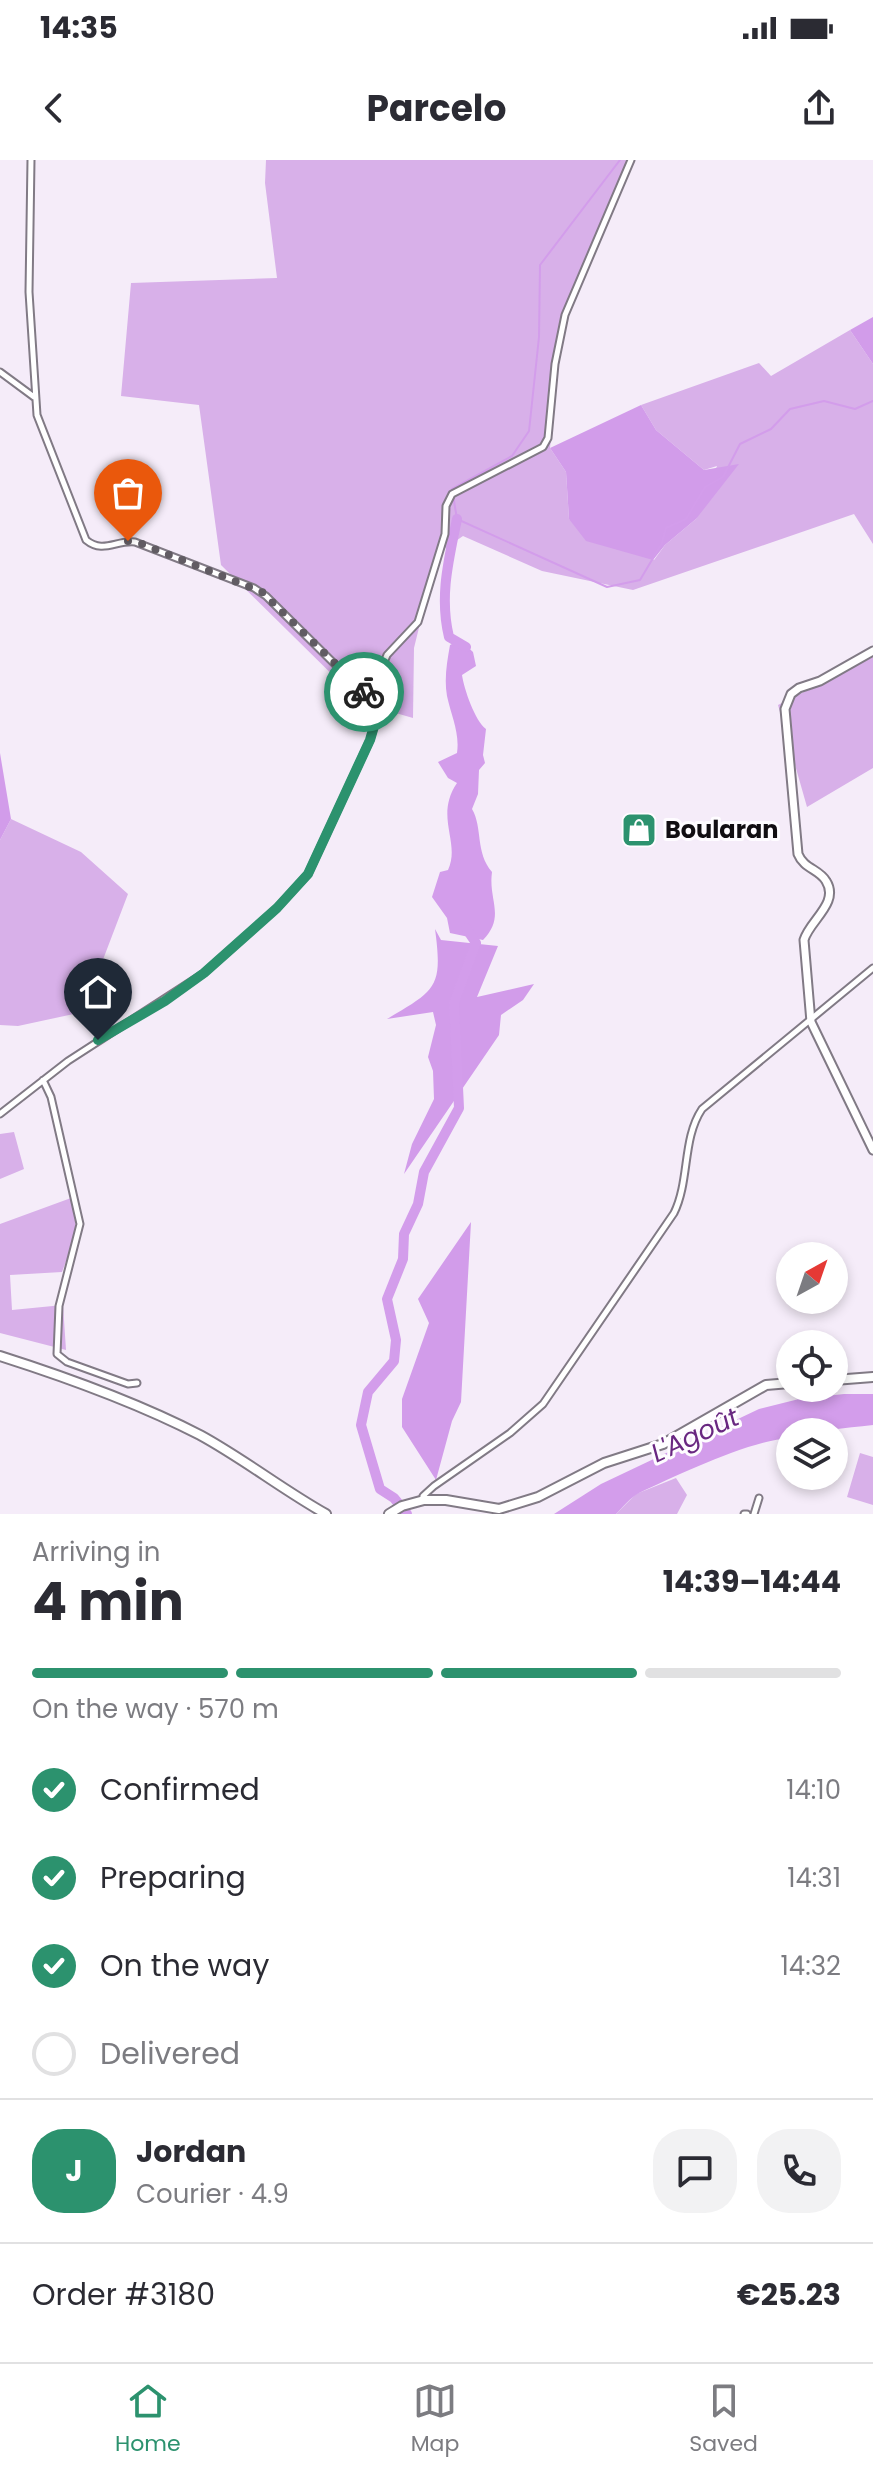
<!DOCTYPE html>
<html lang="en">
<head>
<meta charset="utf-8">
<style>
  :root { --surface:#fff; --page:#f2f2f3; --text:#2b2b33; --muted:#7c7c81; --line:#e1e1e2; --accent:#2c926e }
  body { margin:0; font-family:Poppins,sans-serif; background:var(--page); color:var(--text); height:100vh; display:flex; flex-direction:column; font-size:30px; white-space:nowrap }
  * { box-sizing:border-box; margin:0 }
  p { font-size:26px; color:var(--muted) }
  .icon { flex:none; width:44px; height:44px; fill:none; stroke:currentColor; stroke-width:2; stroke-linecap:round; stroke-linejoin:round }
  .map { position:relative; height:1354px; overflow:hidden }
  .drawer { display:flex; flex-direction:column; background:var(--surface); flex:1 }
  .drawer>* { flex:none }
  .needle { width:52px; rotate:40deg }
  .tools { position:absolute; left:776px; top:1082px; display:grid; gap:16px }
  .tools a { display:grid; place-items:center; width:72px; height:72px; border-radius:50%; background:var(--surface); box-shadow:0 4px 12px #0003; font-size:40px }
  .pin { position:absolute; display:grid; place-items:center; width:68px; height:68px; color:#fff; margin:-82px -34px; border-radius:50% 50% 50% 0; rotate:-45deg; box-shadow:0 0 8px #0007 }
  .pin .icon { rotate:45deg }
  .courier { position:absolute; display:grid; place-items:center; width:80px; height:80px; margin:-40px; border:6px solid #2c926e; border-radius:50%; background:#fff; color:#222; box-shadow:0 2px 10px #0007 }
  .overview em { font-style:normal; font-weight:700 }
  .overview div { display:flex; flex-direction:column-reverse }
  .overview { display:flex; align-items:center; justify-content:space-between; height:136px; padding:0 32px }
  h1 { font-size:52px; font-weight:700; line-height:60px }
  .bar { display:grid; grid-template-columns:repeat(4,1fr); gap:12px 8px; align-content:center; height:96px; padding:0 32px }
  .bar i { height:10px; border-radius:6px; background:var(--line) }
  .bar .on { background:var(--accent) }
  .bar p { grid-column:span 4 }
  .line { display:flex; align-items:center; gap:20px; padding:0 32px; border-top:2px solid var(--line) }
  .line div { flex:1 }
  .round { display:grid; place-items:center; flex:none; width:84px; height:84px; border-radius:32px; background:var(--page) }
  ol { padding:0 32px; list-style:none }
  li { display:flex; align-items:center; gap:24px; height:88px }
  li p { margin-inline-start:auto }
  li .icon { padding:8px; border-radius:50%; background:var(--accent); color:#fff; stroke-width:4 }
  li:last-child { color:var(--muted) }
  li i { width:44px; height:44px; border:4px solid var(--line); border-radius:50% }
  .status { display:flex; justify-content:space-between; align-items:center; height:56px; padding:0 40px; background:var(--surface); direction:ltr }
  .status svg { height:22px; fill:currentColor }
  header { display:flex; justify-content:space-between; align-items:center; height:104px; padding:0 32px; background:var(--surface); font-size:36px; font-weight:700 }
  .dock { display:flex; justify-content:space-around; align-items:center; height:112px; border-top:2px solid var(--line); background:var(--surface); font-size:22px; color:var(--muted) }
  .dock a { display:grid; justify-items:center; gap:4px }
  .dock .on { color:var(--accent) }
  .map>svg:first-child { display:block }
  .green { fill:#d8b0e9 }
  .forest { fill:#d29cea }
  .water { fill:#d39deb }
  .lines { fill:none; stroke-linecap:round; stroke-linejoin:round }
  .stream { stroke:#d39deb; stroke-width:2 }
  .river { stroke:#d39deb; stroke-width:10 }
  .minor-casing { stroke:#817a85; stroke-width:9 }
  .tertiary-casing { stroke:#817a85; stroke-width:11 }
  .secondary-casing { stroke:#817a85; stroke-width:12 }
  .minor { stroke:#fff; stroke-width:5 }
  .tertiary { stroke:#fff; stroke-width:7 }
  .secondary { stroke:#fff; stroke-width:8 }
  .done { stroke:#615c63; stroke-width:8; stroke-dasharray:0 14.4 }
  .route { stroke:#2c926e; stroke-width:10 }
  .labels { text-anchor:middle; stroke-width:6; stroke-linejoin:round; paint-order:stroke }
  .poi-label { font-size:24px; font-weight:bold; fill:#110e12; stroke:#fefcff; text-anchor:start }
  .water-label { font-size:26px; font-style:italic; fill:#692781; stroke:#fefcff }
</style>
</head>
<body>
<div class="status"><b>14:35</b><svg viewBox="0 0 49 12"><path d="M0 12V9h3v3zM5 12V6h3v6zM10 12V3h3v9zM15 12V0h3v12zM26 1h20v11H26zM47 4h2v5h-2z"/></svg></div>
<header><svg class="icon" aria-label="back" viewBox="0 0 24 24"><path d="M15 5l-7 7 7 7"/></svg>Parcelo<svg class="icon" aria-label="share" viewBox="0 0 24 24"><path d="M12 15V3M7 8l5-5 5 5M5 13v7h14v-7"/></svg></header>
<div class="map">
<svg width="873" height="1354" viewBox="0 0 873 1354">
  <rect width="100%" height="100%" fill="#f5ecf9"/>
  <!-- green -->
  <path class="green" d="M266,0H634L567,156L558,203L550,288L566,312L569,359L654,400L665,385L696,359L717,306L704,310L656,270L641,245L759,203L771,216L850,170L873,204V384L854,354L633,430L542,411L463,376L437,394L414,488L413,558L361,543L221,405L199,245L121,236L131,123L277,118L265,23Z
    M873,497V608L807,647L778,545Z
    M11,659L81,692L128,734L83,852L18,866L0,865V680Z
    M14,972L24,1009L0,1019V974Z
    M71,1038L77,1072L62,1112L10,1115L12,1150L63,1145L66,1190L0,1173V1064Z
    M860,1293L873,1297V1345L847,1337Z
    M676,1318L687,1335L677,1354H616L636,1334Z"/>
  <!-- forest -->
  <path class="forest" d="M873,157V204L850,170Z
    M641,245L656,270L704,310L739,304L696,359L665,385L653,400L586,381L569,359L566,312L550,288Z
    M0,593L11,659L0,680Z
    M435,769L441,780L498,786L477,837L534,824L523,840L501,855L499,875L404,1014L412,984L434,939L433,911L428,897L436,865L433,852L387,859C436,830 443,828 435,769Z
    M471,1062L461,1242L452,1261L436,1320L402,1267V1239L429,1163L418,1139Z"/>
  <!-- water -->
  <path class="water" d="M460,480L473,492L476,506L462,515C464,529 475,561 486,569L483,595L485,603L479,610L478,634L472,649C483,668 475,692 492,712C488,740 506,756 483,780L450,773L447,758L432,737L440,712L448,710C461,682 434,657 457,623L448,618L438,602L457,593C460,573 451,555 447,536C444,519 447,502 450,485Z
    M844,1234H873V1265C844,1268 818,1272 790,1272V1278C748,1281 678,1315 639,1333C631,1337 622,1348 616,1354H554L601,1324L759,1249L799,1239Z"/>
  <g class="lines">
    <!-- stream -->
    <path class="stream" d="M620,0L540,105L539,177L529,271L512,296L452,329L457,359L607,427L640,420L662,383L666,368L686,359L705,327L723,317L740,284L771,269L790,249L824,241L855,249L873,241"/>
    <!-- river -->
    <path class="river" d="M457,359C449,399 439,436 449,477L466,487
      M407,1354L394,1338L380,1329L361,1265L368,1232L394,1201L396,1180L387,1139L403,1099L404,1074L418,1044L424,1012L459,948L454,843L476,783L466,768"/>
    <defs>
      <path id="minor" d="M31,0L29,132L37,255L86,380C103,394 116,380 135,382L254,428L266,436L377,546
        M0,212L34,237
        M43,920L51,937L80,1064L59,1146L57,1194L67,1202L128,1224L137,1223
        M0,954L68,901L204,813L277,748L308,714L370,580L379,549L378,517L387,495L418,462L445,374L446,346L452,334L543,287L548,278L555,204L565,155L631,0
        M423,1339V1336L434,1326L510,1273L543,1244L674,1053C690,1020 682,979 702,949L873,808
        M744,1354H747
        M754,1354L759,1338"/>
      <path id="tertiary" d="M873,491L820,521L799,528L791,534L785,549L798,694C804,709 819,709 826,721C840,743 809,761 804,780L811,862L873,990"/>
      <path id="secondary" d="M0,1196C69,1218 136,1242 200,1275C244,1299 283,1330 326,1354
        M834,1220L873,1217
        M389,1354L402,1346L424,1340H446L499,1349L538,1337L604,1303L663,1284L766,1225L790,1223"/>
    </defs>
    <!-- minor casing -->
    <use href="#minor" class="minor-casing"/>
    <!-- tertiary casing -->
    <use href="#tertiary" class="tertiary-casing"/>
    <!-- secondary casing -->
    <use href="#secondary" class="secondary-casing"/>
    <!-- minor -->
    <use href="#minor" class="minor"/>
    <!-- tertiary -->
    <use href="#tertiary" class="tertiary"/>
    <!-- secondary -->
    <use href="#secondary" class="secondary"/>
  </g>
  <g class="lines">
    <!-- done -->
    <path class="done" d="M128,381L142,384L262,432L364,532"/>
    <!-- route -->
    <path class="route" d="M98,880L165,841L204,813L277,748L308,714L370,580L379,549L364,532"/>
  </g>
  <!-- icons -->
  <defs>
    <symbol id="shop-square" viewBox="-11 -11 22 22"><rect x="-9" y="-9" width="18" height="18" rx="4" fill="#2c926e" stroke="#fefcff"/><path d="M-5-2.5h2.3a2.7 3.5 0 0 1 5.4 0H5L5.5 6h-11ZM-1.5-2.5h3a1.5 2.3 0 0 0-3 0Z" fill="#fff"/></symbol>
  </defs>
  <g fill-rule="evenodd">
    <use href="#shop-square" x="619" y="650" width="40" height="40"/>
  </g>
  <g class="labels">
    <!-- poi labels -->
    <g class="poi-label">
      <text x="665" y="678">Boularan</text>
    </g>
    <!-- water labels -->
    <g class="water-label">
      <text transform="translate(695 1275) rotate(-25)" y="9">L'Agoût</text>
    </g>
  </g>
</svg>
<div class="tools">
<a><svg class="needle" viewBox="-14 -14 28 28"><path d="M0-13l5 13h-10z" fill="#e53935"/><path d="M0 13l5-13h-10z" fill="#7c7c81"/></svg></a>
<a><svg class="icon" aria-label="locate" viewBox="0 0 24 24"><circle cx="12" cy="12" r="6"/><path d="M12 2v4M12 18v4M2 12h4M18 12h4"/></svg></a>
<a><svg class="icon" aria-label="layers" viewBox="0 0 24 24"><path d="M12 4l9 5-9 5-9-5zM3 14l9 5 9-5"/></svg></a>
</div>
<div class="pin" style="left:128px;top:381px;background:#ea580c"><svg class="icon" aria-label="bag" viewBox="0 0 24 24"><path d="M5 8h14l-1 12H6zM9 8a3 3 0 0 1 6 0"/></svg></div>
<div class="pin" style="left:98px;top:880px;background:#1f2937"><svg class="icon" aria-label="home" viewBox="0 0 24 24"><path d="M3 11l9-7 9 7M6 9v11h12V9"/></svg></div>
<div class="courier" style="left:364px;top:532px"><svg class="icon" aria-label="bike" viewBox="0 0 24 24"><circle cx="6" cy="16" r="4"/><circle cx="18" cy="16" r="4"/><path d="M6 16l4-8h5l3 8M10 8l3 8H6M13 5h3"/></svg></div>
</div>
<section class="drawer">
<div class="overview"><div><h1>4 min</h1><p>Arriving in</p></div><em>14:39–14:44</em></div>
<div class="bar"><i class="on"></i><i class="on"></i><i class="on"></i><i></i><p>On the way · 570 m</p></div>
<ol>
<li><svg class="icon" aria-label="check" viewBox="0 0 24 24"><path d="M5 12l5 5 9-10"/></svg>Confirmed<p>14:10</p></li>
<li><svg class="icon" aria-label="check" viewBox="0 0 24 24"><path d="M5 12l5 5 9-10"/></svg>Preparing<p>14:31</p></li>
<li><svg class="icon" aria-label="check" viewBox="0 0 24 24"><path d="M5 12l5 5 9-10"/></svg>On the way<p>14:32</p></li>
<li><i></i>Delivered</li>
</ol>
<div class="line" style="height:144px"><b class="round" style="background:var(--accent);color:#fff">J</b><div><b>Jordan</b><p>Courier · 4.9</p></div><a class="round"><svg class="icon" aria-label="chat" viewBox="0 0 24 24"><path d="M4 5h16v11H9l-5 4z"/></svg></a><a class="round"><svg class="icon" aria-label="phone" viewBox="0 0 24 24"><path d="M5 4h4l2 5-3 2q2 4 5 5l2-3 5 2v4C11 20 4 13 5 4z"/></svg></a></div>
<div class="line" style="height:104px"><div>Order #3180</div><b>€25.23</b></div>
</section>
<nav class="dock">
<a class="on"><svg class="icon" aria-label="home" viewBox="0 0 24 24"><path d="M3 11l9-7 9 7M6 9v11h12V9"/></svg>Home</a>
<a><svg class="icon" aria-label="map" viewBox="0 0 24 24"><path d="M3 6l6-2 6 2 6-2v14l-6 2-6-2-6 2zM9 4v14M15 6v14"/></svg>Map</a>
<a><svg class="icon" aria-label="saved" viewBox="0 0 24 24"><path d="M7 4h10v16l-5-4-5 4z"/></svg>Saved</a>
</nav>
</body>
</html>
